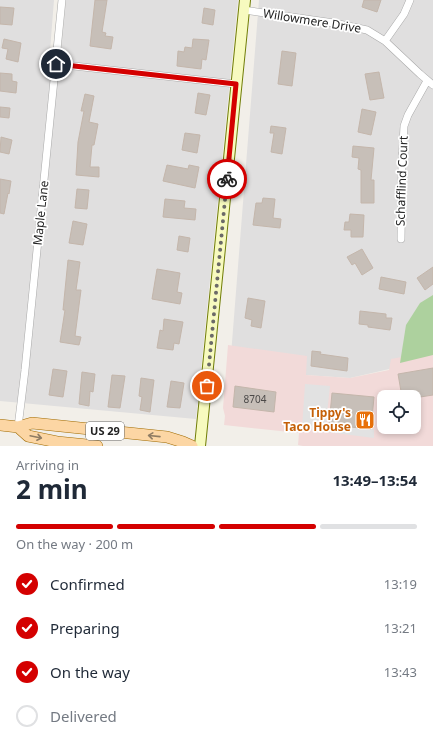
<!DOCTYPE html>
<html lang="en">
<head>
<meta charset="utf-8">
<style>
  :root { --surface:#fff; --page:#f6f6f7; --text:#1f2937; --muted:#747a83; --line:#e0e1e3; --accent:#d40000 }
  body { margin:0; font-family:"Noto Sans",sans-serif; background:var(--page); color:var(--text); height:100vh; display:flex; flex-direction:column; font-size:15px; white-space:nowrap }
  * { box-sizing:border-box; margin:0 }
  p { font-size:13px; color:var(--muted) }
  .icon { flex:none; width:22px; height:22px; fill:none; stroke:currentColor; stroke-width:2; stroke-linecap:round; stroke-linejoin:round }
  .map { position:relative; height:446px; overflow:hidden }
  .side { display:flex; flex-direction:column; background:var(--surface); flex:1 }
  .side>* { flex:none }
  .tools { position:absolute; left:377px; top:390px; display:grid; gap:8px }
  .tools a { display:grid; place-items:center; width:44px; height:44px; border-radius:8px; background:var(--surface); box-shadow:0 2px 6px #0003; font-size:20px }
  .pin { position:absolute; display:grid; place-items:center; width:34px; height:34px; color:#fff; margin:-17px; border:2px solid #fff; border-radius:50%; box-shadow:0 1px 4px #0007 }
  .courier { position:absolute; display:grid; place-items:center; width:40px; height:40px; margin:-20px; border:3px solid #d40000; border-radius:50%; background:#fff; color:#222; box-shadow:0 1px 5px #0007 }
  .head em { font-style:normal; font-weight:700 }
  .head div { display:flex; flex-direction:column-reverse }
  .head { display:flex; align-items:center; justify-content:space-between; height:68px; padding:0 16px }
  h1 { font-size:26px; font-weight:700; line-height:30px }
  .bar { display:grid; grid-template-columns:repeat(4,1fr); gap:6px 4px; align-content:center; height:48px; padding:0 16px }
  .bar i { height:5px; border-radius:3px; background:var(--line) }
  .bar .selected { background:var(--accent) }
  .bar p { grid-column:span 4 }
  ol { padding:0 16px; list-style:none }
  li { display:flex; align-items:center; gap:12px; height:44px }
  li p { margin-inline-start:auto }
  li .icon { padding:4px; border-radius:50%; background:var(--accent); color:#fff; stroke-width:4 }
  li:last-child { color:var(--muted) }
  li i { width:22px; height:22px; border:2px solid var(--line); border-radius:50% }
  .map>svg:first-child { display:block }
  .residential { fill:#e0dfdf }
  .commercial { fill:#f2dad9; fill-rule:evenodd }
  .forest { fill:#add19e }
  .parking { fill:#e2e2e2 }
  .building { fill:#c7bfb8; stroke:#c4b6ab }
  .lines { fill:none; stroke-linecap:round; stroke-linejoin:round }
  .street-casing { stroke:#a9a9a9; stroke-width:8 }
  .secondary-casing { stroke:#707d05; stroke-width:12 }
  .primary-casing { stroke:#a06b00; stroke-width:12 }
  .street { stroke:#fff; stroke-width:7 }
  .secondary { stroke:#f7fabf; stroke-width:10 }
  .primary { stroke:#fcd6a4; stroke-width:11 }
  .oneway { stroke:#8f7c63 }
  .done { stroke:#6b6a68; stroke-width:4; stroke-dasharray:0 7.2 }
  .route { stroke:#d40000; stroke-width:5 }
  .labels { text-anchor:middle; stroke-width:3.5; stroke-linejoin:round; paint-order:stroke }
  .number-label { font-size:10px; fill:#4b4948 }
  .shield { fill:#fff; stroke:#646464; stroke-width:1 }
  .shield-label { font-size:11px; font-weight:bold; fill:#222 }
  .street-label { font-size:12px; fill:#222; stroke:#fff }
  .food-label { font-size:12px; font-weight:bold; fill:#c56008; stroke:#fff; text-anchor:end }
</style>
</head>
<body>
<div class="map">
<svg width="433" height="446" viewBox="0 0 433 446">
  <rect width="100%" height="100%" fill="#f2efe9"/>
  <!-- residential -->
  <path class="residential" d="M0,0H54L49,63L190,76L60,61L66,0H238L196,419L0,401Z
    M259,0H433V359L350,378L305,375L231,355Z"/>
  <!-- commercial -->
  <path class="commercial" d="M228,345L307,356L306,375L350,378L389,370L391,359L433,351V446H303L298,445L299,433L224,425L225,416L223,408ZM384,397H414V427H384Z"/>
  <!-- forest -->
  <path class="forest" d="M433,295V355L400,363L406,325L420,303Z"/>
  <!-- parking -->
  <path class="parking" d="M305,384L330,386L325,432L302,428Z
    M329,425L374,429V438L327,432Z"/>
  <!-- building -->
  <path class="building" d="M95,0H107L102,32L106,33L105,36L113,37L111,49L90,46Z
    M364,0H381L377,12L362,7Z
    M0,7L14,8L12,25L0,24Z
    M204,8L215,10L213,25L202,23Z
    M4,39L21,43L18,62L6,59L8,49L2,48Z
    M193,39L209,40L206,60L202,59L201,69L177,66L178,51L184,52L185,47L192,48Z
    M282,51L296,53L292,86L278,84Z
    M379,72L384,98L370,100L365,74Z
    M0,73L12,74V81L17,82L16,93L0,91Z
    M198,93L210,95L206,115L195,113Z
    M85,94L94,96L89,122L98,124L94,145H92L90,167H99V177L76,175L78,142L84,111H81Z
    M0,107L10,108L9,118L0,117Z
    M362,109L376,112L371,135L358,132Z
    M271,126L286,128L282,154L271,152L274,133H270Z
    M185,133L200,135L197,153L182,150Z
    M1,137L12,140L9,154L0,152Z
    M353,146L374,148L371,180H374V203H361V170L358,169L359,158L352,157Z
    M167,165L188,169L189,165L199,167L195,188L163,181Z
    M0,179L11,181L9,194L8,193L4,214L0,213Z
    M77,189L89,190L87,209L75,208Z
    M263,198L275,199L273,218L281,219L280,228L253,225L256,203H262Z
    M165,199L185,201L184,208L196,209L195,220L163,217Z
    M350,214L364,215L363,237H351V230H344L345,222H349Z
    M73,221L87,224L83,245L69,243Z
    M179,236L190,238L188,252L177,250Z
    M362,249L373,268L362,275L355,263L352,265L347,257Z
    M68,260L80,262L76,290H81L75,336L81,337L79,345L60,342L65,310H63Z
    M433,267V284L425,290L417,278Z
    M157,269L180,273L177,292L182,293L180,304L152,299Z
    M381,277L406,282L404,294L379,289Z
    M248,298L265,301L261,328L251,326L252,320L245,318Z
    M360,311L386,314V318H392L390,330L368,327V325L359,324Z
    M164,319L183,322L179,344L174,343L173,350L157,348L160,330L163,331Z
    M312,351L321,352L320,354L348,358L347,371L311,366Z
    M433,368V395L414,398V397H402L398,374Z
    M53,369L67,371L63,397L49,395Z
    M82,372L95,374L93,392L90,391L89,406L79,404Z
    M112,375L125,376L120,408L108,407Z
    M141,378L154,380L150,412L140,410L142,397L139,396Z
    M171,381L184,383L180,408L167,407Z
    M235,386L276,392L274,412L233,407Z
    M332,393L374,397L371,429L329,425Z"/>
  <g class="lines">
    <defs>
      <path id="street" d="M244,10L334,23L367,30L385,41L420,74L433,85
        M385,41L404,14L410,0
        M56,64L236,84
        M401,239L402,162L404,126L408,115L427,81
        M18,427L25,370L62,0"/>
      <path id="secondary" d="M200,446L245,0"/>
      <path id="primary" d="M0,425L18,427L32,423L167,437L183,442L192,446
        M18,427L28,436L57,442L97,446"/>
    </defs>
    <!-- street casing -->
    <use href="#street" class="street-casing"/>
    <!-- secondary casing -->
    <use href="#secondary" class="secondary-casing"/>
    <!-- primary casing -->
    <use href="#primary" class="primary-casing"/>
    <!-- street -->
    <use href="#street" class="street"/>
    <!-- secondary -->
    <use href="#secondary" class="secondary"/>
    <!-- primary -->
    <use href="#primary" class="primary"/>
  </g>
  <!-- one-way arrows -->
  <defs><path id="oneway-shaft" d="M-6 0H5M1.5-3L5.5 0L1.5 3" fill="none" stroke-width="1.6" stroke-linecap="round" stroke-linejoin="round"/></defs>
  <g class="oneway">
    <use href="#oneway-shaft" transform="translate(154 436) rotate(-174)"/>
    <use href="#oneway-shaft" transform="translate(36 437) rotate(12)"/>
  </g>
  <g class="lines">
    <!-- done -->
    <path class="done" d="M207,386L227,179"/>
    <!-- route -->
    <path class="route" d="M56,64L236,84L227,179"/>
  </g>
  <!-- icons -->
  <defs>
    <symbol id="restaurant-square" viewBox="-11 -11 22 22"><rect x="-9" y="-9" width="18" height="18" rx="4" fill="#e8710a" stroke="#fff"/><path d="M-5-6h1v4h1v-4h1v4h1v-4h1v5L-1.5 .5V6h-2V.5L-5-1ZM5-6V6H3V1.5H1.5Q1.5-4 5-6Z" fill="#fff"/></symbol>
  </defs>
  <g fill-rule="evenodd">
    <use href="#restaurant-square" x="354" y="409" width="22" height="22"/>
  </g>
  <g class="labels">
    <!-- number labels -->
    <g class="number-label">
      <text x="255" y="403">8704</text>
    </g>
    <!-- shield labels -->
    <rect class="shield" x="86" y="422" width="38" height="18" rx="3"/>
    <g class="shield-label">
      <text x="105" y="435">US 29</text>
    </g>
    <!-- street labels -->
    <g class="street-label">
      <text transform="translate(312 21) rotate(9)" y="4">Willowmere Drive</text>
      <text transform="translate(402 181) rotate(-88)" y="4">Schafflind Court</text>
      <text transform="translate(41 213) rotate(-84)" y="4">Maple Lane</text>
    </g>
    <!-- food labels -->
    <g class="food-label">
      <text x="351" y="417">Tippy's<tspan x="351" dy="14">Taco House</tspan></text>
    </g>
  </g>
</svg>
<div class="tools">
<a><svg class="icon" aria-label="locate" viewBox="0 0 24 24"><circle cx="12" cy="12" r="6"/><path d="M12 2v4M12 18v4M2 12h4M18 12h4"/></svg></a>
</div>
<div class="pin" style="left:207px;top:386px;background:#ea580c"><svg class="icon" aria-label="bag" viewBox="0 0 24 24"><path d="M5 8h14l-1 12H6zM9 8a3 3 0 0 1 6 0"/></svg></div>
<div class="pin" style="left:56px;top:64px;background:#1f2937"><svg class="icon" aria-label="home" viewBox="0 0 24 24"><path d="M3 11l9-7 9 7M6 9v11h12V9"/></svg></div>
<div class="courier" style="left:227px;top:179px"><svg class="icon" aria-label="bike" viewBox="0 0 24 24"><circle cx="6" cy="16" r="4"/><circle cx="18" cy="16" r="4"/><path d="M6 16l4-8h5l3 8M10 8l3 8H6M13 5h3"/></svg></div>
</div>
<section class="side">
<div class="head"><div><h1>2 min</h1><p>Arriving in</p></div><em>13:49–13:54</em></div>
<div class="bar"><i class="selected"></i><i class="selected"></i><i class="selected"></i><i></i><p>On the way · 200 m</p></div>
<ol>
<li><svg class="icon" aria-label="check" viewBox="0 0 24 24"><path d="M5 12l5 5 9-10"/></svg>Confirmed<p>13:19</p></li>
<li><svg class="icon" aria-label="check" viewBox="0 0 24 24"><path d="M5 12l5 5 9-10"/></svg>Preparing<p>13:21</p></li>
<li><svg class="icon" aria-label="check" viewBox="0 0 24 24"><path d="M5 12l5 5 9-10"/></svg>On the way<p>13:43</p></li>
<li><i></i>Delivered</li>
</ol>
</section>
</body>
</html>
